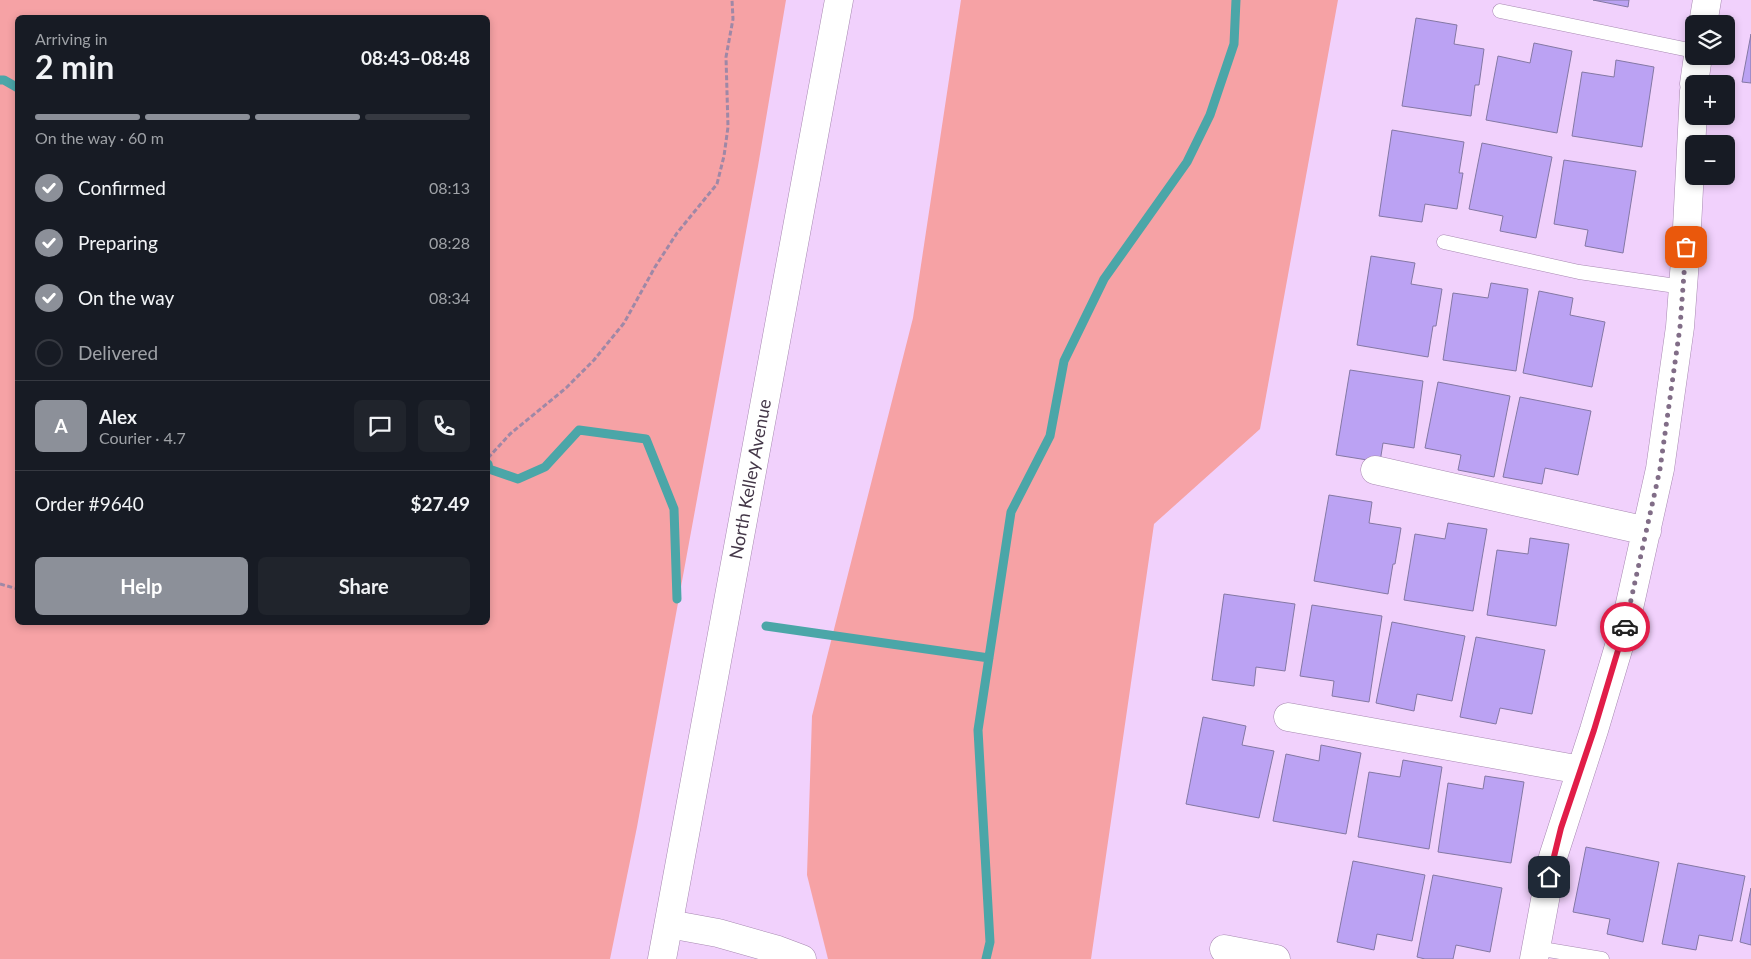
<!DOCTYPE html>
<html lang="en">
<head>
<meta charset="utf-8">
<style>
  :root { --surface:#171b24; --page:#20242c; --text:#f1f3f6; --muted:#9ea1a6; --line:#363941; --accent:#8c9099 }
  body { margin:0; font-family:Lato,sans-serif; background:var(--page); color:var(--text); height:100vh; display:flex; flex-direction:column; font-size:19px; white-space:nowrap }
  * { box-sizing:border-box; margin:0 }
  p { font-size:16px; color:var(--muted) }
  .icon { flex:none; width:28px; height:28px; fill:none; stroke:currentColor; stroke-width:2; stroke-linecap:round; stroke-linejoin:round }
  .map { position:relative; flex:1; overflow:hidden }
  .panel { position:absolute; left:15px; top:15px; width:475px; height:610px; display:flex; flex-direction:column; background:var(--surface); border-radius:8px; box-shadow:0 2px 8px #0003 }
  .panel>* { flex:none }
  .controls { position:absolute; left:1685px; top:15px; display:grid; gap:10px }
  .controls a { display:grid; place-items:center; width:50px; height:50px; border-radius:8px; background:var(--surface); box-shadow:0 2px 8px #0003; font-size:25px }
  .pin { position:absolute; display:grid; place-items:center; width:42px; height:42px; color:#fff; margin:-21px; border-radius:10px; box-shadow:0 2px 8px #0006 }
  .courier { position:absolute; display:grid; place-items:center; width:50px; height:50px; margin:-25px; border:4px solid #e11d48; border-radius:50%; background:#fff; color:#222; box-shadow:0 1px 6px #0007 }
  .overview em { font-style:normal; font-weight:700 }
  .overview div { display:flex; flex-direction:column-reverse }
  .overview { display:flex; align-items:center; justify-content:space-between; height:85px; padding:0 20px }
  h1 { font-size:32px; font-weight:700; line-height:38px }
  .bar { display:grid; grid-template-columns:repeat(4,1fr); gap:8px 5px; align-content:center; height:60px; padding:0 20px }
  .bar i { height:6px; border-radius:4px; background:var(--line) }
  .bar .current { background:var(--accent) }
  .bar p { grid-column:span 4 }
  .line { display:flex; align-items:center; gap:12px; padding:0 20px; border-top:1px solid var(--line) }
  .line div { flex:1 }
  .round { display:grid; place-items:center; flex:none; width:52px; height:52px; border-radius:8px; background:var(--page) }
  ol { padding:0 20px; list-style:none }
  li { display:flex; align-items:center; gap:15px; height:55px }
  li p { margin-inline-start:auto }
  li .icon { padding:5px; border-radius:50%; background:var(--accent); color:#fff; stroke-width:4 }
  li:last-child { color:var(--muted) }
  li i { width:28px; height:28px; border:2px solid var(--line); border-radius:50% }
  .primary-button { display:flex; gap:10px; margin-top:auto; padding:10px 20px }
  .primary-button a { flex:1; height:58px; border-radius:8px; background:var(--accent); color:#fff; font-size:20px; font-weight:700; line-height:58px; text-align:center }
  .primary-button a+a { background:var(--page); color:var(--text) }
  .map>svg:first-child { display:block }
  .green { fill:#f6a2a5; fill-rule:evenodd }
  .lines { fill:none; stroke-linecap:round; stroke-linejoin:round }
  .stream { stroke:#4ba6a8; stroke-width:9 }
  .building { fill:#bba2f3; stroke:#8478a4 }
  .lane-casing { stroke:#a789b1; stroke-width:15 }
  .street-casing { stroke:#a789b1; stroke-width:29 }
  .primary-casing { stroke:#a789b1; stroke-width:29 }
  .path { stroke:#9f88a6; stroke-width:3; stroke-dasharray:5 2.5; stroke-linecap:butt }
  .lane { stroke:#fff; stroke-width:14 }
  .street { stroke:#fff; stroke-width:28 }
  .primary { stroke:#fff; stroke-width:28 }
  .done { stroke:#816d87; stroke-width:5; stroke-dasharray:0 9 }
  .route { stroke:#e11d48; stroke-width:6 }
  .labels { text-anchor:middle; stroke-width:4.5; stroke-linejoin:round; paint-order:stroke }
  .street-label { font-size:18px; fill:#443748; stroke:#fff }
</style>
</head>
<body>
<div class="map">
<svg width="1751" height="959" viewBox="0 0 1751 959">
  <rect width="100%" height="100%" fill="#f1d1fc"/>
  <!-- green -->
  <path class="green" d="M0,0H786L758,166L637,827L610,959H0ZM18,18H488V622H18Z
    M961,0H1338L1260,429L1154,524L1091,959H828L807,875L812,716L913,318Z"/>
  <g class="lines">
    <!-- stream -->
    <path class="stream" d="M0,80H4L18,88
      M488,464L489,469L518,479L545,467L579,430L646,439L674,509L677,599
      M766,626L989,658
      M986,959L990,942L978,730L1011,512L1050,436L1064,361L1104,279L1187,162L1210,115L1234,44L1236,0"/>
  </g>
  <!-- building -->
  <path class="building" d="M1593,0H1629L1628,7Z
    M1416,18L1457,25L1454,44L1484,49L1479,85H1475L1471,116L1402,106Z
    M1751,34V83L1742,82Z
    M1534,43L1572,51L1557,133L1486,120L1498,56L1530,63Z
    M1616,60L1654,67L1642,147L1572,136L1582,72L1614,77Z
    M1392,130L1464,142L1459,173H1463L1457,209L1425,204L1422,222L1379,216Z
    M1482,143L1552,157L1536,238L1500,231L1503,216L1469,209Z
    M1564,160L1636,171L1623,253L1585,246L1588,230L1554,224Z
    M1371,256L1415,263L1411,284L1442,289L1436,326H1433L1428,357L1357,345Z
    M1491,283L1528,289L1516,371L1443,360L1453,293L1488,298Z
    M1539,291L1573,298L1570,315L1605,322L1592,387L1523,373Z
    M1350,370L1423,381L1414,448L1383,443L1380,462L1336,455Z
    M1438,382L1510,396L1494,477L1458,470L1461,455L1425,448Z
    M1520,397L1591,411L1578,475L1545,468L1542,484L1503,477Z
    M1329,495L1372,502L1369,523L1401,528L1395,564H1393L1388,594L1314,581Z
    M1448,523L1487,529L1473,611L1404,600L1415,534L1445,539Z
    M1530,538L1569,544L1556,626L1487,615L1497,550L1528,554Z
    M1224,594L1295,604L1285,671L1256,667L1254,686L1212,680Z
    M1312,605L1382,616L1369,702L1332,696L1334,681L1300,676Z
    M1392,622L1465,636L1452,701L1417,694L1414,711L1376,703Z
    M1476,637L1545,650L1532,714L1500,708L1496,724L1460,717Z
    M1203,717L1246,726L1242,745L1274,751L1259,818L1186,804Z
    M1321,745L1361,753L1346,834L1273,821L1286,754L1319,761Z
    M1403,760L1442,767L1429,849L1358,837L1369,772L1400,777Z
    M1485,776L1524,782L1511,863L1438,852L1448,783L1483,789Z
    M1586,847L1659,862L1643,942L1607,934L1610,919L1573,912Z
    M1353,861L1425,875L1412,941L1377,934L1374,950L1337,942Z
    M1678,863L1745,876L1732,941L1699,935L1696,950L1662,944Z
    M1433,875L1502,888L1490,952L1456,945L1453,959H1425L1417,957Z
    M1751,888V945L1740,942Z"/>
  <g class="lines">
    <defs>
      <path id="lane" d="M1500,11L1694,51
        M1444,242L1579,272L1683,287
        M1536,948L1602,959"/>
      <path id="street" d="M1703,24L1707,0
        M1694,84L1698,56
        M1375,470L1647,531
        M1288,717L1581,770
        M669,924L718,933L778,950L802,959
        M1224,949L1276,959
        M1534,959L1553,857L1594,730L1625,626L1660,469L1680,327L1686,247L1694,91"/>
      <g id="primary">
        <path id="s1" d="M662,959L839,0"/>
      </g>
    </defs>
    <!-- lane casing -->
    <use href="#lane" class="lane-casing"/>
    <!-- street casing -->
    <use href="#street" class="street-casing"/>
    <!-- primary casing -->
    <use href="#primary" class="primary-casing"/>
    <!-- path -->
    <path class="path" d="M488,458L510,434L566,388L594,360L624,323L655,267L677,233L717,184L724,156L728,127L726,57L733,19L732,0
      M0,584L18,589"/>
    <!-- lane -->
    <use href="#lane" class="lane"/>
    <!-- street -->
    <use href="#street" class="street"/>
    <!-- primary -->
    <use href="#primary" class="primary"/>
  </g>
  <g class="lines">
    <!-- done -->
    <path class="done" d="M1625,627L1660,469L1680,327L1686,247"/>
    <!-- route -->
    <path class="route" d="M1549,877L1561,828L1594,730L1625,627"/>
  </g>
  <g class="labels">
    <!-- street labels -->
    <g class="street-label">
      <text dy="6" stroke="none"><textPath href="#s1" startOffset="488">North Kelley Avenue</textPath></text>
    </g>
  </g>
</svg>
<div class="controls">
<a><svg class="icon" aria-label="layers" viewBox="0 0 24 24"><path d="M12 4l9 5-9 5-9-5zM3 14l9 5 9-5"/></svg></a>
<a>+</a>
<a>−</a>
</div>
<div class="pin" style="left:1686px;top:247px;background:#ea580c"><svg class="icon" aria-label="bag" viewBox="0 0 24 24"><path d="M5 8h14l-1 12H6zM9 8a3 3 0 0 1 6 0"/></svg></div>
<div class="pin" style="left:1549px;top:877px;background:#1f2937"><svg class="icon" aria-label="home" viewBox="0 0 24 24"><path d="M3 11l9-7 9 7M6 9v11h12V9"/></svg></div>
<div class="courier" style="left:1625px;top:627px"><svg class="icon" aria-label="car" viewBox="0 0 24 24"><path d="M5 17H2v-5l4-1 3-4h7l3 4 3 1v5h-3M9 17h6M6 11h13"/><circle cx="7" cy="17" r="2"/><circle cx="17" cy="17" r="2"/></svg></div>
<section class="panel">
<div class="overview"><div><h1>2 min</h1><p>Arriving in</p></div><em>08:43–08:48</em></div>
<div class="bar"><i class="current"></i><i class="current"></i><i class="current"></i><i></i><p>On the way · 60 m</p></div>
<ol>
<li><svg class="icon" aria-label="check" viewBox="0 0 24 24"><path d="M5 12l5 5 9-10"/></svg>Confirmed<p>08:13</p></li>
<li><svg class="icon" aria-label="check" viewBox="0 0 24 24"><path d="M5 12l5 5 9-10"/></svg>Preparing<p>08:28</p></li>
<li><svg class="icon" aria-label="check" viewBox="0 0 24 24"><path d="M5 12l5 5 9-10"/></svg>On the way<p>08:34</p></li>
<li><i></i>Delivered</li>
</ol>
<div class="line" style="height:90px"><b class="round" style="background:var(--accent);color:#fff">A</b><div><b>Alex</b><p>Courier · 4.7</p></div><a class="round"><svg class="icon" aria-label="chat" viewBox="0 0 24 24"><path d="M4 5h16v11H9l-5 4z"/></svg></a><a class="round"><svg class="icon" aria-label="phone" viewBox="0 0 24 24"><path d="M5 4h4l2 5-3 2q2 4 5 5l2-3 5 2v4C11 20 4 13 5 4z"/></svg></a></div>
<div class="line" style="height:65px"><div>Order #9640</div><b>$27.49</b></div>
<div class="primary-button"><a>Help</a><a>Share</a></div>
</section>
</div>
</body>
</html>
